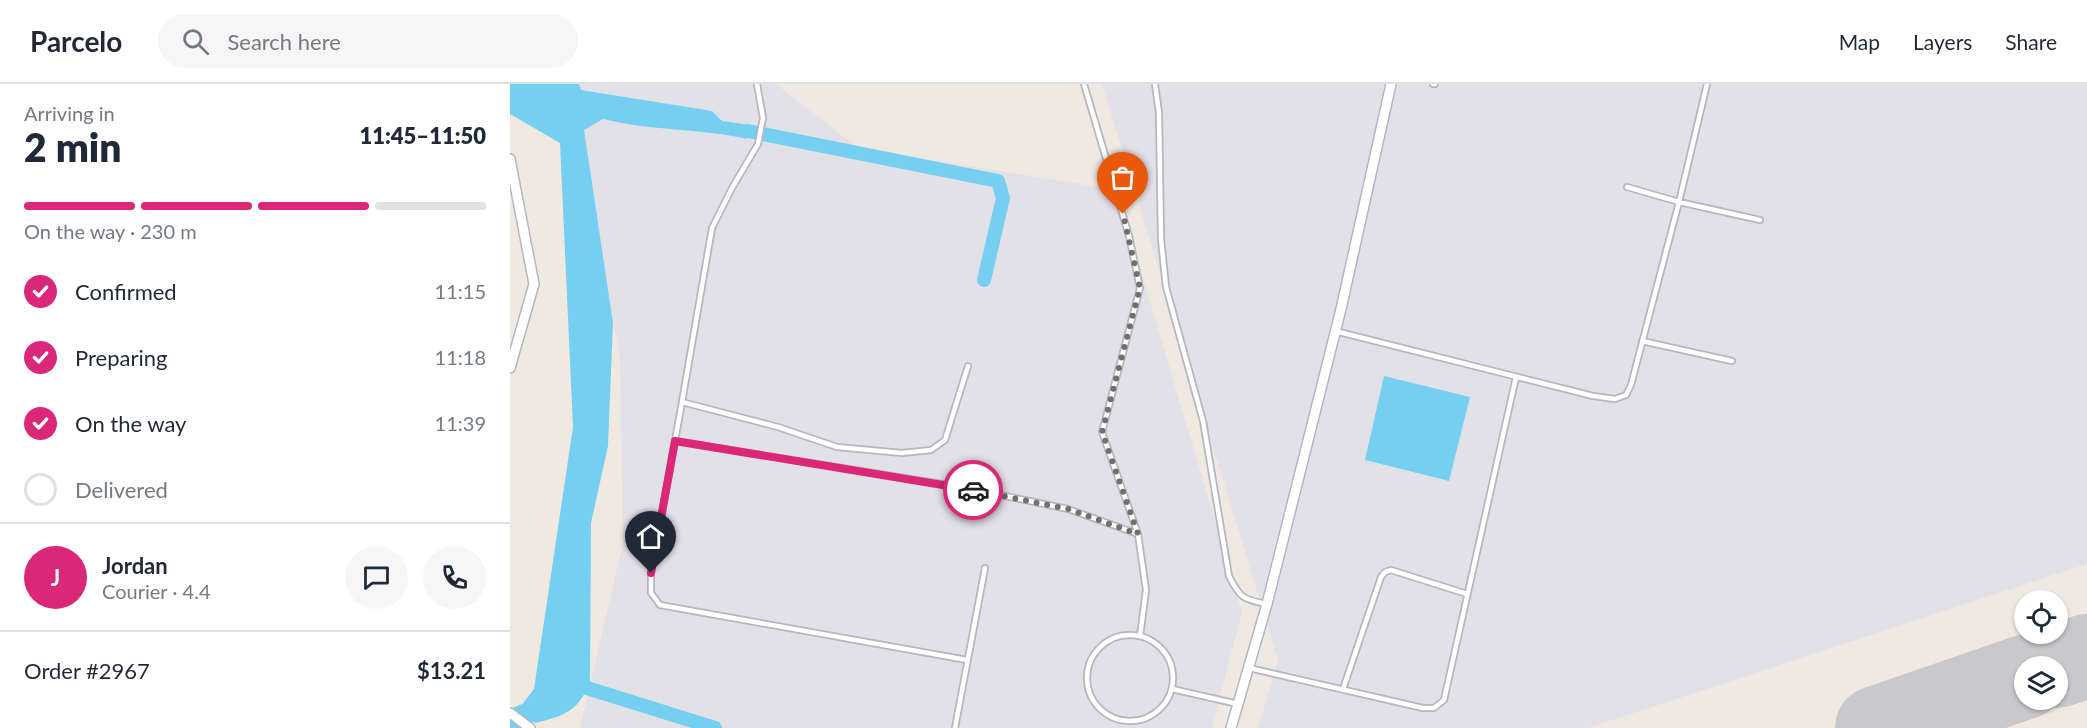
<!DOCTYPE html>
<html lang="en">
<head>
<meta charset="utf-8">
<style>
  :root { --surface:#fff; --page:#f6f6f7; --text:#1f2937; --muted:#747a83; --line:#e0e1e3; --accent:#db2777 }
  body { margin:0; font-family:Lato,sans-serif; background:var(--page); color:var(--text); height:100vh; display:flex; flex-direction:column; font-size:22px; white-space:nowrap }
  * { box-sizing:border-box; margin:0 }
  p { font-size:20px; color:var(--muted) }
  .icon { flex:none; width:33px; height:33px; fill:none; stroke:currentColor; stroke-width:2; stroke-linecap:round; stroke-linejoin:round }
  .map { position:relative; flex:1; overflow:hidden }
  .side { display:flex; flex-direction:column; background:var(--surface); width:510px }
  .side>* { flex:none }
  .fabs { position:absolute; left:1504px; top:506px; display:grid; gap:12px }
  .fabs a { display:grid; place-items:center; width:54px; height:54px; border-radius:50%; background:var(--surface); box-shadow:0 2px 4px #0004; font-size:30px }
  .pin { position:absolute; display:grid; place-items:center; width:51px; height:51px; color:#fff; margin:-62px -26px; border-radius:50% 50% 50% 0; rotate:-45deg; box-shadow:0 0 6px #0007 }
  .pin .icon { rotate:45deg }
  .courier { position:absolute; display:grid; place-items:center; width:60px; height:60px; margin:-30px; border:4px solid #db2777; border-radius:50%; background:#fff; color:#222; box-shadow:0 2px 8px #0007 }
  .summary em { font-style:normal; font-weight:800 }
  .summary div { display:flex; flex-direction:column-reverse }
  .summary { display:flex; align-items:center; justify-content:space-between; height:102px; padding:0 24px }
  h1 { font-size:39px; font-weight:800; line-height:45px }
  .bar { display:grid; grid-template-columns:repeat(4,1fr); gap:9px 6px; align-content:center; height:72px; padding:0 24px }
  .bar i { height:8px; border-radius:4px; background:var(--line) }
  .bar .selected { background:var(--accent) }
  .bar p { grid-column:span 4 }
  .line { display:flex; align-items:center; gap:15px; padding:0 24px; border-top:2px solid var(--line) }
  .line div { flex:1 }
  .round { display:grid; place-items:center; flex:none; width:63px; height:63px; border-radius:32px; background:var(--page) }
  ol { padding:0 24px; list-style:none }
  li { display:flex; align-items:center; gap:18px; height:66px }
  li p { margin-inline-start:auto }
  li .icon { padding:6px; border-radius:50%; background:var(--accent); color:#fff; stroke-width:4 }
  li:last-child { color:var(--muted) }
  li i { width:33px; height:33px; border:3px solid var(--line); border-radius:50% }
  header { display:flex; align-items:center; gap:36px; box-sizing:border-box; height:84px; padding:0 30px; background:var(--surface); border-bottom:2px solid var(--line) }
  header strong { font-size:28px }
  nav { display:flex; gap:33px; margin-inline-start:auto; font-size:21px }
  .search { width:420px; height:54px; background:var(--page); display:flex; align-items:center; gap:15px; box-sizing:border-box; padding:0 21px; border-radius:33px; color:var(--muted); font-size:22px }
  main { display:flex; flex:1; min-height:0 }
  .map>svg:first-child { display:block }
  .industrial { fill:#e3e1e8 }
  .water { fill:#75cff0 }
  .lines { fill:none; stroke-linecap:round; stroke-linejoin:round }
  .canal { stroke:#75cff0; stroke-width:14 }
  .river { stroke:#75cff0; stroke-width:22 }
  .runway { stroke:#c9c8cc; stroke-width:84 }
  .lane-casing { stroke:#b4b7c1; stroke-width:8 }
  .street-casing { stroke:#b4b7c1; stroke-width:12 }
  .lane { stroke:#fff; stroke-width:4.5 }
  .street { stroke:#fff; stroke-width:9 }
  .done { stroke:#726f6d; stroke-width:6; stroke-dasharray:0 10.8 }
  .route { stroke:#db2777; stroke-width:8 }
</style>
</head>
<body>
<header>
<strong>Parcelo</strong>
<div class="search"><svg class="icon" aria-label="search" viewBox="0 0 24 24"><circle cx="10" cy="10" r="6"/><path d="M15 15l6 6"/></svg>Search here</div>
<nav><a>Map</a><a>Layers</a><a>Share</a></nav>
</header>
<main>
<section class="side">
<div class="summary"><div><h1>2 min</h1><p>Arriving in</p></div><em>11:45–11:50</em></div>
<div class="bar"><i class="selected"></i><i class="selected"></i><i class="selected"></i><i></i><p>On the way · 230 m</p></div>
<ol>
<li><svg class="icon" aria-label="check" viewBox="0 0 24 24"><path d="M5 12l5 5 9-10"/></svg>Confirmed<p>11:15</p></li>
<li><svg class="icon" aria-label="check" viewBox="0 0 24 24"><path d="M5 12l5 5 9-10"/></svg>Preparing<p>11:18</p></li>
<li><svg class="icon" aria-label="check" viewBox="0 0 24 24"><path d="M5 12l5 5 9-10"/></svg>On the way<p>11:39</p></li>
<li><i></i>Delivered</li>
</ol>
<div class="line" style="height:108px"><b class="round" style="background:var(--accent);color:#fff">J</b><div><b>Jordan</b><p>Courier · 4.4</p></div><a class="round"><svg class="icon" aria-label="chat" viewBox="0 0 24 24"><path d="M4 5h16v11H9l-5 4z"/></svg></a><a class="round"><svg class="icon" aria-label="phone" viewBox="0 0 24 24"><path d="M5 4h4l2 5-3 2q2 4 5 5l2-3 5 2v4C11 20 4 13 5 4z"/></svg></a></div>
<div class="line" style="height:78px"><div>Order #2967</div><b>$13.21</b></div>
</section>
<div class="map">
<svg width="1577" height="644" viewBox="0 0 1577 644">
  <rect width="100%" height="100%" fill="#efe9e1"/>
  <!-- industrial -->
  <path class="industrial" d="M57,0H266L348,64L607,106L732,528L702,644H70L113,459L110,274Z
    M592,0H1577V480L1078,644H748L768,576Z"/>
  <!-- water -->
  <path class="water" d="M0,0H69L71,6L202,27L212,37L239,41L237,55C190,44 140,47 93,35L74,46L103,239L98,362L81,439L80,596C70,627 54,632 25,639L8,626L24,605L63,343L50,59L0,30Z
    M874,292L960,313L939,397L855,376Z"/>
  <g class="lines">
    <!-- canal -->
    <path class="canal" d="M238,47L488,97L493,114L474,196
      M77,604L205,644"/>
    <!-- river -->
    <path class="river" d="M0,637L14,631"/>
    <!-- runway -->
    <path class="runway" d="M1547,582L1577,572
      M1367,644L1515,593"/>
    <defs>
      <path id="lane" d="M247,0L253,34L248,60L222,104L202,144L172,318L268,343L327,363L392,369L421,366L435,356L458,282
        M574,0L619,152L630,204L592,348L628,450L636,506L630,552
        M645,0L649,29L651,155L656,203L693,337L719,492C730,514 732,515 757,520
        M923,0H925
        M1117,103L1169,118L1250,136
        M825,247L1083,312L1105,315L1116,311L1121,301L1169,118L1197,0
        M1132,257L1222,277
        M172,318L141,489V509L150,521L457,576
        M165,357L457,404L558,425L628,450
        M577 594a43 43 0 1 1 86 0a43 43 0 1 1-86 0Z
        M739,584L913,624H924L934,616L1006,293
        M662,605L728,620
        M833,605L871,493L875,488L881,486L957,510
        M445,644L475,484"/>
      <path id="street" d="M0,75L24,200L0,284
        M0,629L20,644
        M721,644L757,520L831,225L881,0"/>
    </defs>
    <!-- lane casing -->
    <use href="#lane" class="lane-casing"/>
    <!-- street casing -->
    <use href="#street" class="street-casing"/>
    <!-- lane -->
    <use href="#lane" class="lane"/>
    <!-- street -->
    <use href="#street" class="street"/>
  </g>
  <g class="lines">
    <!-- done -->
    <path class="done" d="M463,406L558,425L628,450L592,348L630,204L613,130"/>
    <!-- route -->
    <path class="route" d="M141,489L165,357L463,406"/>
  </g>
</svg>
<div class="fabs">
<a><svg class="icon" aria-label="locate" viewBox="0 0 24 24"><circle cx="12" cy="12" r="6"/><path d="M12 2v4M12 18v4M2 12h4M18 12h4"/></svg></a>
<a><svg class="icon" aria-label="layers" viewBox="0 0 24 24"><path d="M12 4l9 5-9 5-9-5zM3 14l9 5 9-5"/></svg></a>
</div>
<div class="pin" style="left:613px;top:130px;background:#ea580c"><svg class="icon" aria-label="bag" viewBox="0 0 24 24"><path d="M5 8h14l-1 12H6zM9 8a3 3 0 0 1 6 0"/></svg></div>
<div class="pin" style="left:141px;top:489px;background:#1f2937"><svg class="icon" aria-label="home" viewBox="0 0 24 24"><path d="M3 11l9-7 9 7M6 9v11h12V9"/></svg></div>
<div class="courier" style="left:463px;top:406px"><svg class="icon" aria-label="car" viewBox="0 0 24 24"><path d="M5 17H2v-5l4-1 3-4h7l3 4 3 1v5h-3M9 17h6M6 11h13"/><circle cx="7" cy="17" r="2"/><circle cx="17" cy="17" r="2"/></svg></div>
</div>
</main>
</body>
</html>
